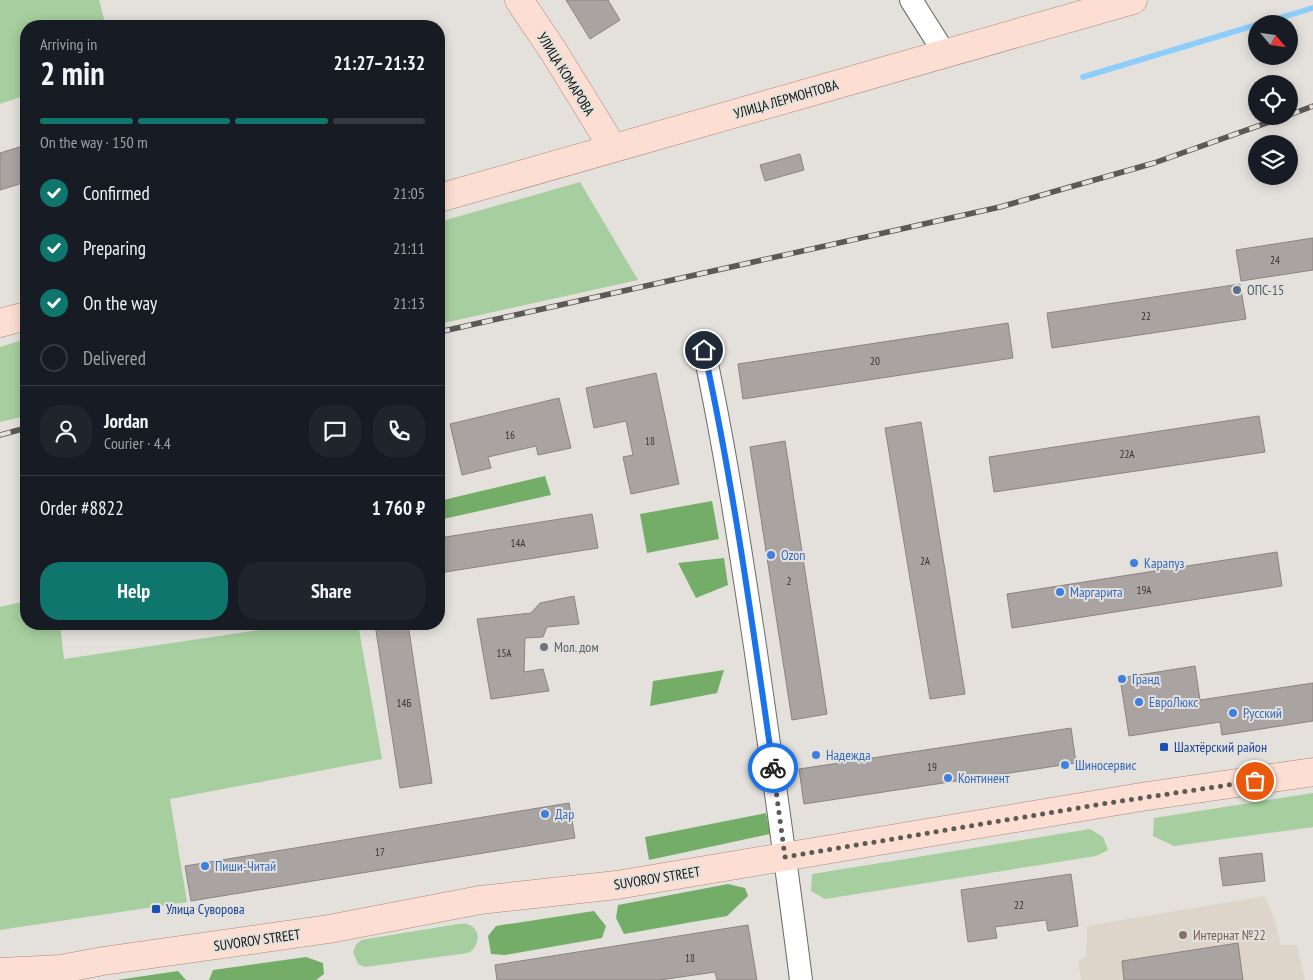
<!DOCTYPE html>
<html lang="en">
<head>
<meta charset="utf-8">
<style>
  :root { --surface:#171b24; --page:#20242c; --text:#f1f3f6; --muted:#9ea1a6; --line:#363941; --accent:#0f766e }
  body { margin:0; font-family:"PT Sans Narrow",sans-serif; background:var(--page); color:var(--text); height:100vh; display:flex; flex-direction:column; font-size:19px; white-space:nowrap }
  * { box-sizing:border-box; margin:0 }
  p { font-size:16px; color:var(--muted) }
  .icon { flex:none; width:28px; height:28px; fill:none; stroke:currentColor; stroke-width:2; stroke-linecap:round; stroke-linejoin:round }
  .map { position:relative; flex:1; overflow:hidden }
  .panel { position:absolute; left:20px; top:20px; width:425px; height:610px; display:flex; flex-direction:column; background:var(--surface); border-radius:20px; box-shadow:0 2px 12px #0003 }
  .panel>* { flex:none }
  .needle { width:32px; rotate:119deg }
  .controls { position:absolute; left:1248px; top:15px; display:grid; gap:10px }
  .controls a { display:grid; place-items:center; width:50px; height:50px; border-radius:50%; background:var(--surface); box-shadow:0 2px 12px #0003; font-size:25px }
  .pin { position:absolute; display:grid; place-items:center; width:42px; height:42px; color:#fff; margin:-21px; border:2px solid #fff; border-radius:50%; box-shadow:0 1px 5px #0007 }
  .courier { position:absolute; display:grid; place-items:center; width:50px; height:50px; margin:-25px; border:4px solid #1a73e8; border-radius:50%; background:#fff; color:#222; box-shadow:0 1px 6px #0007 }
  .overview em { font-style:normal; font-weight:600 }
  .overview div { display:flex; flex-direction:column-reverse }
  .overview { display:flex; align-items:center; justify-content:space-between; height:85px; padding:0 20px }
  h1 { font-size:32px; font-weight:600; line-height:38px }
  .bar { display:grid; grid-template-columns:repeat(4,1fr); gap:8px 5px; align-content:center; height:60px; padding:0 20px }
  .bar i { height:6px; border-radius:4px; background:var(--line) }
  .bar .selected { background:var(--accent) }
  .bar p { grid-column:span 4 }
  .line { display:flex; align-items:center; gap:12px; padding:0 20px; border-top:1px solid var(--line) }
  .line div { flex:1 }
  .round { display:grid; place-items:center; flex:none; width:52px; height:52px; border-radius:20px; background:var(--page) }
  ol { padding:0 20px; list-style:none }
  li { display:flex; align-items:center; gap:15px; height:55px }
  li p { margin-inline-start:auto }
  li .icon { padding:5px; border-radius:50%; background:var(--accent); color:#fff; stroke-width:4 }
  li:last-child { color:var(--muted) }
  li i { width:28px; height:28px; border:2px solid var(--line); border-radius:50% }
  .primary-button { display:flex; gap:10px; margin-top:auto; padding:10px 20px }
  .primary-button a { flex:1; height:58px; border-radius:20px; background:var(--accent); color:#fff; font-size:20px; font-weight:600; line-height:58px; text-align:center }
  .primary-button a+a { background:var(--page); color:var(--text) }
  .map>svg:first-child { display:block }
  .built { fill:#ddd5ca }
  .green { fill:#a6ce9e }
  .forest { fill:#73ad68 }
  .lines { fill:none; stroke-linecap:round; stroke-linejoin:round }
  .stream { stroke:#8ccdfb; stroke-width:5.5 }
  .building { fill:#a9a3a1; stroke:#8a8482 }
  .minor-casing { stroke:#6c6864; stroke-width:24 }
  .major-casing { stroke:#aa887a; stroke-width:29 }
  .minor { stroke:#fff; stroke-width:22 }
  .major { stroke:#fdded2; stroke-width:28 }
  .rail-casing { stroke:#5b5956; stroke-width:5.5 }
  .rail { stroke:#e4e1dc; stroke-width:4; stroke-dasharray:11; stroke-linecap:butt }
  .done { stroke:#5c5a57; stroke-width:5; stroke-dasharray:0 9 }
  .route { stroke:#1a73e8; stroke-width:6 }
  .service-dot { fill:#5c6f8a; stroke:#e4e1dc; stroke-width:2 }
  .shop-dot { fill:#3f7fe0; stroke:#e4e1dc; stroke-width:2 }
  .worship-dot { fill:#6b7280; stroke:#e4e1dc; stroke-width:2 }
  .transit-dot { fill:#1a4fb4; stroke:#e4e1dc; stroke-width:2 }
  .education-dot { fill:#8d6e63; stroke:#e4e1dc; stroke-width:2 }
  .labels { text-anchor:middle; stroke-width:4; stroke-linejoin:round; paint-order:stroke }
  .number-label { font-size:11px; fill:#383634 }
  .street-label { font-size:14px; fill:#12110f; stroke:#e4e1dc }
  .service-label { font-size:14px; fill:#4e5e75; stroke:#e4e1dc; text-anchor:start }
  .shop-label { font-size:14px; fill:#366cbe; stroke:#e4e1dc; text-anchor:start }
  .worship-label { font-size:14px; fill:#5b616d; stroke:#e4e1dc; text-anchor:start }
  .transit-label { font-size:14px; fill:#164399; stroke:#e4e1dc; text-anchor:start }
  .education-label { font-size:14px; fill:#785e54; stroke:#e4e1dc; text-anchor:start }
</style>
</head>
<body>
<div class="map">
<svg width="1313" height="980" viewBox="0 0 1313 980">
  <rect width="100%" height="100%" fill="#e4e1dc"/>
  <!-- built -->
  <path class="built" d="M1264,896L1275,920L1281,945H1297L1305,980H1081L1078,961L1086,956L1087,926Z"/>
  <!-- green -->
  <path class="green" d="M0,0H99L106,26H26V95L0,104Z
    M580,182L638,280L439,324V222Z
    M26,339V416L0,422V347Z
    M26,601V624H60L64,659L299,624H358L382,759L170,799L187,902L0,930V607Z
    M1313,793V827L1174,846L1153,836L1154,818Z
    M1090,829L1103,837L1108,850L1096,856L825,899L811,891L812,874Z
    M458,924C461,924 464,923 467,924C482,928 480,947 468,953L365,967L358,964L353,952L356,945L361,940Z"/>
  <!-- forest -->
  <path class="forest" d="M545,476L551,495L439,520V501Z
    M712,501L719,539L647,553L640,514Z
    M724,558L728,585L696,598L678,563Z
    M724,670L717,693L650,706L653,681Z
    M766,813L770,834L649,860L645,837Z
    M728,884L745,888L748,896L727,916L624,934L616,918L618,905Z
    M594,911L606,926L602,938L505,955L491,954L488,936L496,926Z
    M306,957L323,963L324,974L316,980H209L213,970Z
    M178,971L186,980H117Z"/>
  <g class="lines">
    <!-- stream -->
    <path class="stream" d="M1260,24L1313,8
      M1083,77L1256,25"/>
  </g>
  <!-- building -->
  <path class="building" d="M566,0H608L620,20L590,39Z
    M26,145V182L0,190V153Z
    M800,154L804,170L765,181L760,165Z
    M1313,238V270L1241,281L1236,250Z
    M1240,284L1246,319L1052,348L1047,313Z
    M1008,323L1013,358L743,399L738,364Z
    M656,373L679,484L631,494L623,457L633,455L626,421L594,428L586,388Z
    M559,398L571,448L538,455L536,446L488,457L491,468L462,475L450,424Z
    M1259,416L1265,452L994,492L989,457Z
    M921,422L965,694L930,699L885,428Z
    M785,441L827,714L792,720L750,447Z
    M592,514L598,548L439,573V538Z
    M1277,552L1282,586L1012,628L1007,594Z
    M574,596L579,624L547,627L543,637L525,638L524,672L543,669L549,691L491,699L477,619L531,613L540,603Z
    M375,624H408L432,783L400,788Z
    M1195,666L1200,700L1313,683V721L1222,735L1220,722L1129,736L1120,678Z
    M1071,728L1076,763L804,804L799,769Z
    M569,803L575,838L191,901L185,866Z
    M1262,853L1265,881L1223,886L1219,858Z
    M1071,874L1078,926L1048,931L1046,920L995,927L997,938L968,942L961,890Z
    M748,925L757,980H717L715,972L660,980H497L495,965Z
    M1238,943L1243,980H1124L1122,961Z"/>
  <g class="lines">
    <defs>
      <path id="minor" d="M911,0L945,54
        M704,350C725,448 740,547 755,646C771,757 787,868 801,980"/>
      <path id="major" d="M519,0L554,52L613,148
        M439,198L1133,0
        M0,323L26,316
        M0,972L61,969L103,961L329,929L480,900L617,885L1141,797L1313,772"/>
    </defs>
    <!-- minor casing -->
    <use href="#minor" class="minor-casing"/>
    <!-- major casing -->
    <use href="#major" class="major-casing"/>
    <!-- minor -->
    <use href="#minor" class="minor"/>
    <!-- major -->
    <use href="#major" class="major"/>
    <defs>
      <path id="rail" d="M1289,115L1313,106
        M439,332L1000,207L1154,163L1286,116
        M0,435L26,428"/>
    </defs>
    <!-- rail casing -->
    <use href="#rail" class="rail-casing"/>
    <!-- rail -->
    <use href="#rail" class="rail"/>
  </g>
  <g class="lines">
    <!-- done -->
    <path class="done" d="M773,768L785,857L1108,803L1255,781"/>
    <!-- route -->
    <path class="route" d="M704,350C734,488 753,628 773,768"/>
  </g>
  <!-- markers -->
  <circle class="service-dot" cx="1237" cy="290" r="5"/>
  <g class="shop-dot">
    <circle cx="771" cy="555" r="5"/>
    <circle cx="1134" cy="563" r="5"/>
    <circle cx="1060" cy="592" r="5"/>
    <circle cx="1122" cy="679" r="5"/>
    <circle cx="1139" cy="702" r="5"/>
    <circle cx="1233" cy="713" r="5"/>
    <circle cx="816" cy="755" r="5"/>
    <circle cx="1065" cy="765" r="5"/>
    <circle cx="948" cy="778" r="5"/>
    <circle cx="545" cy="814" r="5"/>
    <circle cx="205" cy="866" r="5"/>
  </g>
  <circle class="worship-dot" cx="544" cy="647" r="5"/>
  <g class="transit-dot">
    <rect x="1159" y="742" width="10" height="10" rx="2.5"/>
    <rect x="151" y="904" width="10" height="10" rx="2.5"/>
  </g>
  <circle class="education-dot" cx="1183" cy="935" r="5"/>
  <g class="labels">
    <!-- number labels -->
    <g class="number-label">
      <text x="1275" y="264">24</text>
      <text x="1146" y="320">22</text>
      <text x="875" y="365">20</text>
      <text x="510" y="439">16</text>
      <text x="650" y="445">18</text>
      <text x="1127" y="458">22А</text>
      <text x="518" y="547">14А</text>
      <text x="925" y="565">2А</text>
      <text x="789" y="585">2</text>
      <text x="1144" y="594">19А</text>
      <text x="504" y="657">15А</text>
      <text x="404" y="707">14Б</text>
      <text x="932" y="771">19</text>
      <text x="380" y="856">17</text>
      <text x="1019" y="909">22</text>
      <text x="690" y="962">18</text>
    </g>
    <!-- street labels -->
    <g class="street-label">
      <text transform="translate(566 74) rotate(58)" y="5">УЛИЦА КОМАРОВА</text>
      <text transform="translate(786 99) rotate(-16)" y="5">УЛИЦА ЛЕРМОНТОВА</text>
      <text transform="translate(657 878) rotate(-9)" y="5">SUVOROV STREET</text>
      <text transform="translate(257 940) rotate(-8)" y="5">SUVOROV STREET</text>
    </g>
    <!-- service labels -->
    <g class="service-label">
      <text x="1247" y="295">ОПС-15</text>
    </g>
    <!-- shop labels -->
    <g class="shop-label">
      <text x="781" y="560">Ozon</text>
      <text x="1144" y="568">Карапуз</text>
      <text x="1070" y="597">Маргарита</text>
      <text x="1132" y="684">Гранд</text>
      <text x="1149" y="707">ЕвроЛюкс</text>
      <text x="1243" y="718">Русский</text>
      <text x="826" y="760">Надежда</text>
      <text x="1075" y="770">Шиносервис</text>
      <text x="958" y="783">Континент</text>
      <text x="555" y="819">Дар</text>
      <text x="215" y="871">Пиши-Читай</text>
    </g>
    <!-- worship labels -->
    <g class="worship-label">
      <text x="554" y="652">Мол. дом</text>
    </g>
    <!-- transit labels -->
    <g class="transit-label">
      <text x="1174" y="752">Шахтёрский район</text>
      <text x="166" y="914">Улица Суворова</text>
    </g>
    <!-- education labels -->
    <g class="education-label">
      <text x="1193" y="940">Интернат №22</text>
    </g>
  </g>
</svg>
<div class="controls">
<a><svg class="needle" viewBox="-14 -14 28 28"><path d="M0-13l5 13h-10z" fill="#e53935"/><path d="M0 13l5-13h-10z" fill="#9ea1a6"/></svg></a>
<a><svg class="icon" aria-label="locate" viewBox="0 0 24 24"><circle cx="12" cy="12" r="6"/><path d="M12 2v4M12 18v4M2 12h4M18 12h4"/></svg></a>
<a><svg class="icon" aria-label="layers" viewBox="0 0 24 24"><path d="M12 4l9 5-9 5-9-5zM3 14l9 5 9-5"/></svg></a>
</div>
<div class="pin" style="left:1255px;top:781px;background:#ea580c"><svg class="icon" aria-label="bag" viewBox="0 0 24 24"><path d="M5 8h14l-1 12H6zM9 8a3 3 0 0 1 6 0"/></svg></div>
<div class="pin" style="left:704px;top:350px;background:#1f2937"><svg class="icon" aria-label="home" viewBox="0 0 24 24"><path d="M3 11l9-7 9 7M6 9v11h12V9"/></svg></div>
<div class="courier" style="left:773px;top:768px"><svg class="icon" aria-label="bike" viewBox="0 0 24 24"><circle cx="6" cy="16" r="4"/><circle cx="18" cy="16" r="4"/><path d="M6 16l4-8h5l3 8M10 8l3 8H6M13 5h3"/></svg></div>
<section class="panel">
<div class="overview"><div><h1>2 min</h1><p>Arriving in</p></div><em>21:27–21:32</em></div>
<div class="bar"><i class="selected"></i><i class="selected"></i><i class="selected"></i><i></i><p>On the way · 150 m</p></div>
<ol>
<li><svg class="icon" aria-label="check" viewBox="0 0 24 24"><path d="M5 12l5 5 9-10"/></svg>Confirmed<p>21:05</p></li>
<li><svg class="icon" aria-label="check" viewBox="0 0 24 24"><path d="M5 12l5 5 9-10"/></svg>Preparing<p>21:11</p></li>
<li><svg class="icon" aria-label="check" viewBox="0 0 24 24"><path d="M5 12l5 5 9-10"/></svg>On the way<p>21:13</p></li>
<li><i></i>Delivered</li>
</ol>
<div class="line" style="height:90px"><a class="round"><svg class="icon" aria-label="person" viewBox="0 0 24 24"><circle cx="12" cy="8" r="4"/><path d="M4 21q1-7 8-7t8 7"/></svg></a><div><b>Jordan</b><p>Courier · 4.4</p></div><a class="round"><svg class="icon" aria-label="chat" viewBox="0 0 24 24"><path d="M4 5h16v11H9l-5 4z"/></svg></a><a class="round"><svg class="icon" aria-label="phone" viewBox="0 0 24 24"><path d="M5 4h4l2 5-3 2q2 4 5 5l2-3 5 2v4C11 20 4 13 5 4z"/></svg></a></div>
<div class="line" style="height:65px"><div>Order #8822</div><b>1 760 ₽</b></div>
<div class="primary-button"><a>Help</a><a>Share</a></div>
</section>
</div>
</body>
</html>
